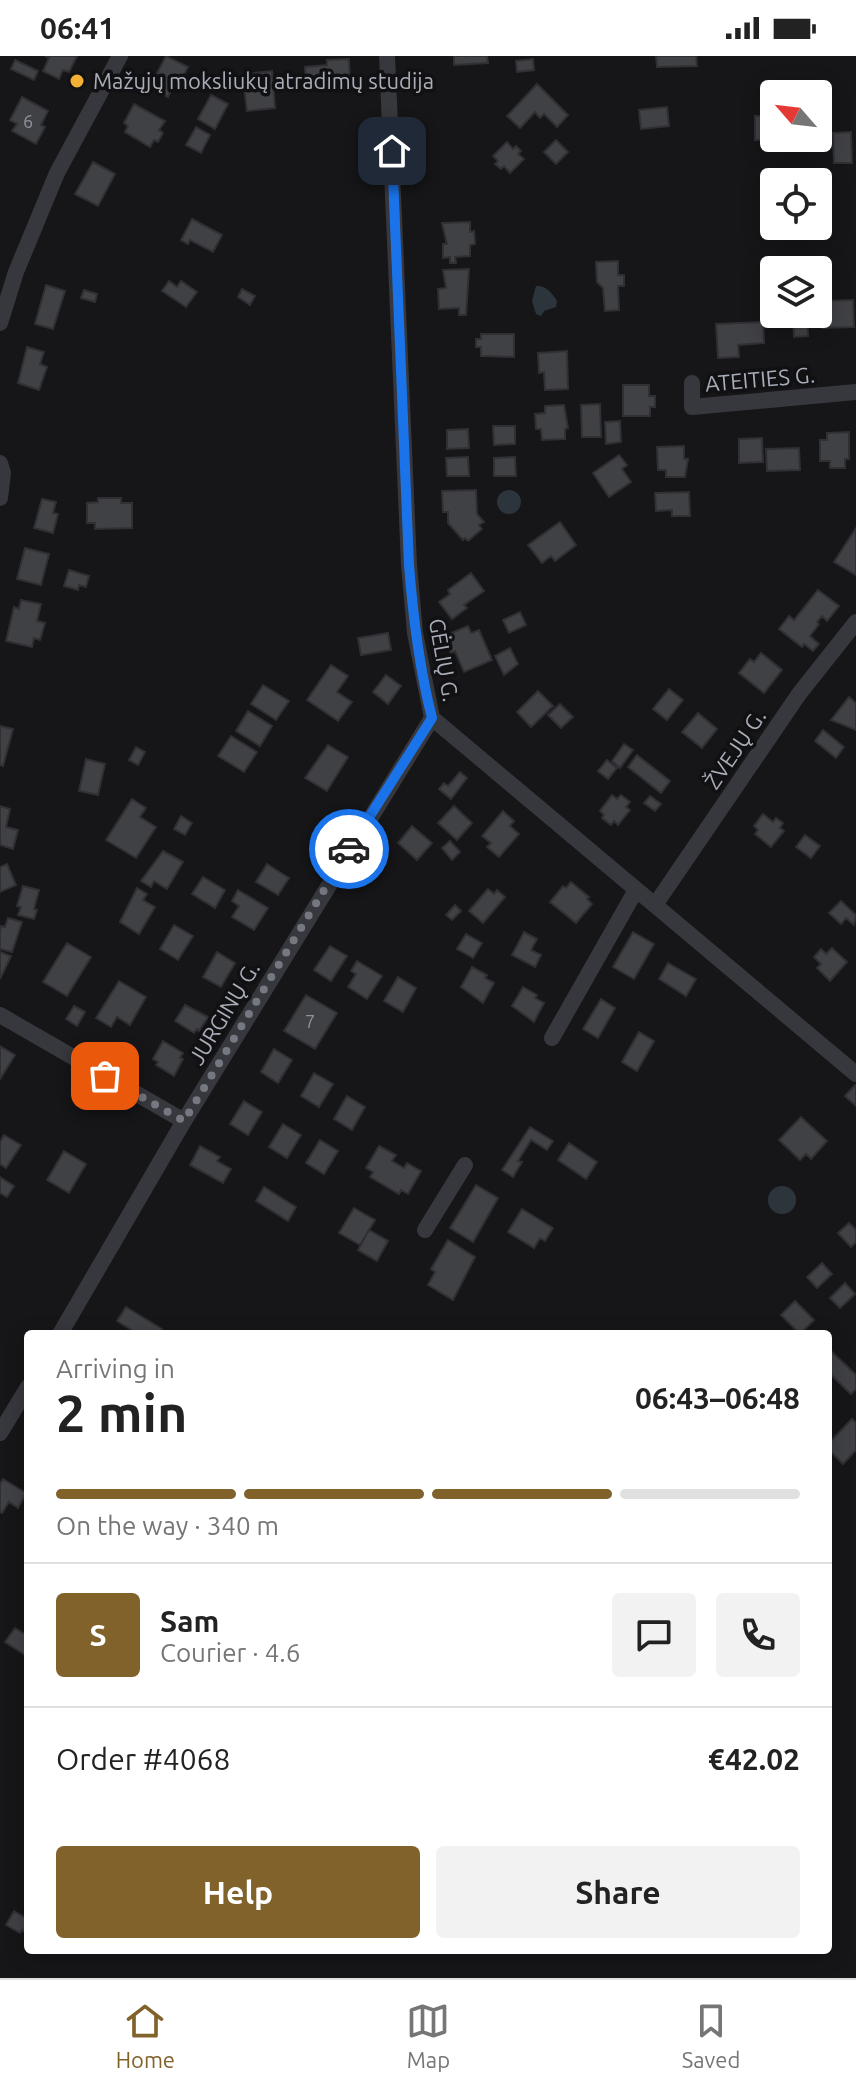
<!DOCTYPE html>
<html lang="en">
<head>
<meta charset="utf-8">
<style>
  :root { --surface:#fff; --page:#f2f2f2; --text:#222; --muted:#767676; --line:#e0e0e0; --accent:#80622a }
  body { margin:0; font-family:Ubuntu,sans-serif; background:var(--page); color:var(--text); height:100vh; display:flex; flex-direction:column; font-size:30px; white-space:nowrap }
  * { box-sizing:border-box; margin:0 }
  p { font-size:26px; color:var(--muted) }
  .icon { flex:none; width:44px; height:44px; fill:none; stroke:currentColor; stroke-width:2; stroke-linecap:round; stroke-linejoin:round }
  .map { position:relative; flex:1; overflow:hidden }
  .sheet { position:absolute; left:24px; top:1274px; width:808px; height:624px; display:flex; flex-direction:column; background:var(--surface); border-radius:8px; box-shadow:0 4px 20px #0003 }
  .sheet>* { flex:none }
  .needle { width:52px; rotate:298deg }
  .fabs { position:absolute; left:760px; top:24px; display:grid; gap:16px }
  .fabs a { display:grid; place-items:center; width:72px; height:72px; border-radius:8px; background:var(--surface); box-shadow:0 4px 20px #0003; font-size:40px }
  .pin { position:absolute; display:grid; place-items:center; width:68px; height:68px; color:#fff; margin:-34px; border-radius:16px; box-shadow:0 4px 12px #0006 }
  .courier { position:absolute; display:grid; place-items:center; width:80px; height:80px; margin:-40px; border:6px solid #1a73e8; border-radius:50%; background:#fff; color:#222; box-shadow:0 2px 10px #0007 }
  .head em { font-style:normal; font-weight:700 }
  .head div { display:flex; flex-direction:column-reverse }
  .head { display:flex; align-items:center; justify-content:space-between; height:136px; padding:0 32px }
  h1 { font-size:52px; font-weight:700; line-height:60px }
  .bar { display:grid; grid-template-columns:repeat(4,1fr); gap:12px 8px; align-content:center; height:96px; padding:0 32px }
  .bar i { height:10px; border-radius:6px; background:var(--line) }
  .bar .selected { background:var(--accent) }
  .bar p { grid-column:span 4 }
  .line { display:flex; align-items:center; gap:20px; padding:0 32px; border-top:2px solid var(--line) }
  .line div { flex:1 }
  .round { display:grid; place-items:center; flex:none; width:84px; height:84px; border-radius:8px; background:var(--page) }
  .primary-button { display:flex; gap:16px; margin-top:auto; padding:16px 32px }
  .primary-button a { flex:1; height:92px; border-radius:8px; background:var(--accent); color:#fff; font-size:32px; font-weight:700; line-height:92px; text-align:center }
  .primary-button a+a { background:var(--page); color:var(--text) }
  .status { display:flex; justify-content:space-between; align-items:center; height:56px; padding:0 40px; background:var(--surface); direction:ltr }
  .status svg { height:22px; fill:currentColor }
  .tabs { display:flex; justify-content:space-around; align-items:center; height:112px; border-top:2px solid var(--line); background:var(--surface); font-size:22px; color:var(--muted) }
  .tabs a { display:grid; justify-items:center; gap:4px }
  .tabs .selected { color:var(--accent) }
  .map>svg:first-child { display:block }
  .water { fill:#2c353c }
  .building { fill:#404145; stroke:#303034; stroke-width:2 }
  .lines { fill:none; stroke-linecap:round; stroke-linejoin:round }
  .minor { stroke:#37383d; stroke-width:16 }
  .done { stroke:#757880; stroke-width:8; stroke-dasharray:0 14.4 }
  .route { stroke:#1a73e8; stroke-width:10 }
  .poi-dot { fill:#f2b134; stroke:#111113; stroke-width:3 }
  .labels { text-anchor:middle; stroke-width:7; stroke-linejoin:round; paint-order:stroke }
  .number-label { font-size:18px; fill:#8e929b }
  .poi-label { font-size:22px; fill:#a8adb8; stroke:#111113; text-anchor:start }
  .street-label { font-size:22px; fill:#a8adb8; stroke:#111113 }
</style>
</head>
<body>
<div class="status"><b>06:41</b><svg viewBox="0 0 49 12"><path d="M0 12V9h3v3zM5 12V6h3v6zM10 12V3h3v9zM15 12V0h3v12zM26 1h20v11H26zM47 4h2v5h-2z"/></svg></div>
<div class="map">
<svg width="856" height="1922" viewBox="0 0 856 1922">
  <rect width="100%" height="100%" fill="#161618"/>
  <!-- water -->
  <path class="water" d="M536,230C546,229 552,237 557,245L556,251L544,255L541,260L536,258L532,245Z
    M497 446a12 12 0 1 1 24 0a12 12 0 1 1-24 0Z
    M768 1144a14 14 0 1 1 28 0a14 14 0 1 1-28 0Z"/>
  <!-- building -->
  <path class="building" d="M45,0H77L69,16L63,14L59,23L43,15L49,2Z
    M166,0L188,11L176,34L172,32L168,41L150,31Z
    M454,0H487L488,7L454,9Z
    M656,0H696L697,10L657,11Z
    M349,3L350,29L321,31L320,26L306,27L305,11L327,9V4Z
    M533,3L534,14L517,16L516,5Z
    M15,4L38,15L34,24L11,13Z
    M272,15L275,52L247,55L244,31L239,32L238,19Z
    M537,28L568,59L557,71L544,58L540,62L535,56L520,72L507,60Z
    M211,39L228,48L215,73L198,63Z
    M22,41L48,55L41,69L45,71L36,88L12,75L17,68L10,64Z
    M134,48L165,65L159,74L163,77L158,86L154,84L150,91L125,76L128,70L124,67Z
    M667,51L669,70L641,73L639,54Z
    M769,56H774V79H768V84H755V60H769Z
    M196,71L210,79L201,97L186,89Z
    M851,76L852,107H834L833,77Z
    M556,84L568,96L556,108L544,96Z
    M507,86L513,93L516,90L521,95L518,98L524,103L510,117L504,110L501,113L495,108L498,105L493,100Z
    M93,106L115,118L98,150L75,138Z
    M192,163L222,179L213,196L190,184L188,188L181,184Z
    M470,166V176L474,175L475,188L470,189V200L455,201L456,207H450V201L443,202V188H447L442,167Z
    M618,205V219H624V230H618L619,254L605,255L603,232L597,226L596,206Z
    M469,213L466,259H459V252L439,253L438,233L446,232L443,214Z
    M169,225L177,231L181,225L197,236L186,251L162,235Z
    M46,229L65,235L53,273L35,268Z
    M242,233L255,240L250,249L238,241Z
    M84,234L97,238L95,246L81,242Z
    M853,244L854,271L822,272L821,245Z
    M793,258H807L808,280L794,281Z
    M763,266L764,287L738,289L739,301L718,302L716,268Z
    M481,278H514V301L481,300V291H476V283H481Z
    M27,291L44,296L40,308L47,311L39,334L18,327Z
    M567,295L568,333L545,334L544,316L539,317L538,297Z
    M623,329H649V340H655V351H650V360H623Z
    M600,348L601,381H582L581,349Z
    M564,349L568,372L565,373V383L542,384L541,373H536L535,358L545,357V350Z
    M620,365L621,386L606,388L605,366Z
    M493,370H515V388L494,389Z
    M468,373L469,392L447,393V374Z
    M849,376V403H845V412H830V405H820V384H827V377Z
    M762,382L763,406L739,407V383Z
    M684,390V403H688L685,421H666V414H658L657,391Z
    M799,392L800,414L767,415L766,393Z
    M619,399L627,409L622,413L631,426L609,441L593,417Z
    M468,401L469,420H447L446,402Z
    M515,401L516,420H494V402Z
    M476,434L477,458L484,466L479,469L482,473L468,485L465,482L463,484L448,467V456H443L442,435Z
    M689,436L690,460H672V454L656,455L655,437Z
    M98,442H121V447H132V472L95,473V467H87V447L98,446Z
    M42,443L56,446L53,457L58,458L53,477L34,472Z
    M560,466L576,489L555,505L551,500L542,507L528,489Z
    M856,472V519L834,506Z
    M25,492L49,498L41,529L17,523Z
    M69,514L89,520L86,531L79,529L78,534L64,530Z
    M471,517L484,535L464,549L467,552L452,563L439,546L450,538L448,534Z
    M818,534L839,550L827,565L822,560L817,566L819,568L810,580L819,588L813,595L804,588L802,591L779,573L789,560L794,564Z
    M21,544L41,548L37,565L45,567L40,584L34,582L32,591L6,585L14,551L19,553Z
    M520,556L526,569L509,577L503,564Z
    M468,570L471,577L479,574L492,604L464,616L455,595L451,597L444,580Z
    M388,577L391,594L361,599L358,582Z
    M510,592L518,608L504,619L495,600Z
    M761,597L782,614L764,637L739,617L750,603L754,606Z
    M331,609L348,620L337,636L352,646L338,665L307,644Z
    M386,619L401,630L388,648L373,636Z
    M263,629L289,645L276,664L251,648Z
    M669,633L683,644L667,664L653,653Z
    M538,635L553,650L531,671L517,656Z
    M849,641L856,647V674L831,664Z
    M560,648L573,661L561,672L548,659Z
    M248,655L272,670L260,690L236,675Z
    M698,657L717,673L702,692L682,676Z
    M0,670L13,673L3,710L0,709Z
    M823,674L844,691L836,702L815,685Z
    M231,680L257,696L244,716L218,700Z
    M624,688L633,694L620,712L612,705Z
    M328,689L348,701L327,735L305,722Z
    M136,691L145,696L138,709L129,704Z
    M637,699L670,725L661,737L628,711Z
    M86,703L105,708L98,739L79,735Z
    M607,704L617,712L608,723L598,715Z
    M460,716L467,722L451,743L439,733L444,727L448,730Z
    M612,739L617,743L621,739L630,746L626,751L630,754L618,769L614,765L611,769L602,762L604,759L600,755Z
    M650,740L661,748L655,755L644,747Z
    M132,743L146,752L140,761L156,771L136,802L106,784Z
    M0,750L10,753L6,771L18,774L13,793L0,789Z
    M454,750L472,767L457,784L438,767Z
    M503,755L514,765L510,770L519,778L499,801L487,791L491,787L482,780Z
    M763,758L773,766L776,762L783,767L780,772L784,775L771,791L755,778L758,774L754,770Z
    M181,760L192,767L185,779L174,773Z
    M412,770L432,787L417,804L398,787Z
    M805,779L820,790L811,802L796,791Z
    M450,785L460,796L452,804L442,792Z
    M163,795L183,806L167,833L154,825L151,831L141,825Z
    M7,808L16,829L0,836V811Z
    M267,808L289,822L278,839L256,826Z
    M203,821L225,834L215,852L192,838Z
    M571,826L589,841L587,843L592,848L576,867L550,846L563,830L566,832Z
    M23,830L39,834L34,853L37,854L34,863L18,859L21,851L17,850Z
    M137,832L147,838L143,844L155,851L139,878L120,866Z
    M488,833L494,838L497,834L505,841L483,867L469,855Z
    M238,834L268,852L254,874L232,861L239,850L232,845Z
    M841,845L856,859L854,869L846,862L841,868L829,857Z
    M455,849L461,855L452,864L446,859Z
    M8,862L22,866L12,896L0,893V875L1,870L5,871Z
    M174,869L193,880L178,904L160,893Z
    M524,876L537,883L531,894L541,899L535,911L512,899Z
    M633,876L654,888L634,923L613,911Z
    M466,878L482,887L473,902L457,893Z
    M67,887L91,901L67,940L43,926Z
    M330,890L347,900L331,925L314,914Z
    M832,892L847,906L830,925L817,912L821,908L814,901L821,893L826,898Z
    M0,896L11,900L0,923Z
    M217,896L235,907L221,931L203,921Z
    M357,905L382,920L367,943L348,931L356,918L351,915Z
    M668,907L696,923L686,940L659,923Z
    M472,911L487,919L485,922L494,927L483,947L461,931Z
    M398,921L416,932L403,956L384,945Z
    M119,925L146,941L130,969L117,961L111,971L96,962Z
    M523,931L537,939L535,942L544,947L534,966L512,950Z
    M306,939L337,957L315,993L284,975Z
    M601,943L615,952L598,982L583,973Z
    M185,949L208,961L199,975L197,973L194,977L175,965Z
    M74,950L85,956L77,970L66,963Z
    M639,976L654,985L637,1015L622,1006Z
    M163,985L183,997L180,1002L183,1003L174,1020L156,1009L158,1006L153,1003Z
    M0,990L15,999L0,1023Z
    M274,993L292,1004L278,1027L261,1016Z
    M314,1017L333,1028L319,1051L301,1040Z
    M855,1029L856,1030V1050L845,1040Z
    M347,1040L365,1051L352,1074L334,1063Z
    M244,1045L262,1056L248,1079L230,1068Z
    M801,1061L827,1085L811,1103L806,1098L800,1104L779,1084Z
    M283,1068L301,1079L287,1102L269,1091Z
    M530,1071L553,1085L547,1094L531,1084L518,1105L522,1106L513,1121L502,1114Z
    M4,1079L21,1089L6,1112L0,1108V1086Z
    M320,1084L338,1095L324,1118L306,1107Z
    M569,1087L597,1106L586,1123L558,1104Z
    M200,1090L220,1101L217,1105L231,1113L223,1127L190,1109Z
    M379,1090L396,1099L392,1105L404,1112L407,1107L421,1115L408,1138L401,1134L399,1138L370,1121L373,1116L366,1112Z
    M64,1095L86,1108L69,1137L47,1124Z
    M0,1121L14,1130L7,1141L0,1137Z
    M476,1129L498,1142L473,1186L450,1172Z
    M264,1131L296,1151L288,1165L256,1145Z
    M354,1152L375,1164L360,1189L339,1177Z
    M522,1153L553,1172L545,1185L540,1182L534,1192L508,1176Z
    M849,1167L856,1174V1186L851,1191L838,1177Z
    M369,1174L388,1185L377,1205L358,1194Z
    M448,1184L475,1201L453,1244L428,1229L435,1216L431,1213Z
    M822,1207L832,1218L817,1232L807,1221Z
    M845,1227L855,1238L840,1252L830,1242Z
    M795,1245L814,1264L800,1278L781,1259Z
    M126,1251L162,1273L159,1278H131L133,1275L117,1265Z
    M830,1294L856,1319V1333L851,1338L828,1316Z
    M852,1363L856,1367V1394L843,1408L828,1393V1388Z
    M3,1423L26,1437L18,1452L9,1446L2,1457L0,1456V1428Z
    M15,1572L28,1580V1601L5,1586Z
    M14,1855L26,1862L28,1859V1878L22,1874L20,1877L6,1869Z"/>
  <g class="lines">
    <!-- minor -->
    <path class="minor" d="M387,0L409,509L415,577L432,662L856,1018
      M0,267L16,216L57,117L120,0
      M692,327V351L856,336
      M0,407L3,417L0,442
      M655,849L799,638L856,566
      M0,959L184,1065
      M552,982L636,834
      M425,1174L465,1109
      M60,1278L184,1065L432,662
      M0,1377L28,1331"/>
  </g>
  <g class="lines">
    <!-- done -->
    <path class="done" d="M105,1020L184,1065L349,793"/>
    <!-- route -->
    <path class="route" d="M349,793L432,662C419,611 413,561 409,509L392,95"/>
  </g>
  <!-- markers -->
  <circle class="poi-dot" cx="77" cy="25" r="8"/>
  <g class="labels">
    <!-- number labels -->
    <g class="number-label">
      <text x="28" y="72">6</text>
      <text x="310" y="972">7</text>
    </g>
    <!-- poi labels -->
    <g class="poi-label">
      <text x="93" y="33">Mažųjų moksliukų atradimų studija</text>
    </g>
    <!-- street labels -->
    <g class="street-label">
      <text transform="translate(760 323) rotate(-5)" y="8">ATEITIES G.</text>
      <text transform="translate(444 604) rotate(80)" y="8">GĖLIŲ G.</text>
      <text transform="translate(735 693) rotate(-56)" y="8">ŽVEJŲ G.</text>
      <text transform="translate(224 957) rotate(-59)" y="8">JURGINŲ G.</text>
    </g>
  </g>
</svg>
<div class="fabs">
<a><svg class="needle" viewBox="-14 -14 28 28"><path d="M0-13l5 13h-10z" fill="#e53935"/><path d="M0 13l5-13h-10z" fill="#767676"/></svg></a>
<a><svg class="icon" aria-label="locate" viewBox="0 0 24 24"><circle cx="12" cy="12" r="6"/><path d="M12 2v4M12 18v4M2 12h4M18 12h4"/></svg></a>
<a><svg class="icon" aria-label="layers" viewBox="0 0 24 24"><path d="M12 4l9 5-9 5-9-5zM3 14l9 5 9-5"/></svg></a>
</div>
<div class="pin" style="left:105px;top:1020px;background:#ea580c"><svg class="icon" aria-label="bag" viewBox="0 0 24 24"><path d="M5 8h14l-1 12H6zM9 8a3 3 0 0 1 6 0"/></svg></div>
<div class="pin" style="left:392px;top:95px;background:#1f2937"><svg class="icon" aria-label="home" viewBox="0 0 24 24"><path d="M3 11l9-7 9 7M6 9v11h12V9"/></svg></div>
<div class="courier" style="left:349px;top:793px"><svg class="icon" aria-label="car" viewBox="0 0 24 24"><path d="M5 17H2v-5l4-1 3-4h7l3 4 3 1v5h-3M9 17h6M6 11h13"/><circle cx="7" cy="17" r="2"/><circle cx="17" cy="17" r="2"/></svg></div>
<section class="sheet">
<div class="head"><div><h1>2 min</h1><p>Arriving in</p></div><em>06:43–06:48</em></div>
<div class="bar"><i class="selected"></i><i class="selected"></i><i class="selected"></i><i></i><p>On the way · 340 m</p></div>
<div class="line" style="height:144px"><b class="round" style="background:var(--accent);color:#fff">S</b><div><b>Sam</b><p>Courier · 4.6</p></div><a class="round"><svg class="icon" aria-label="chat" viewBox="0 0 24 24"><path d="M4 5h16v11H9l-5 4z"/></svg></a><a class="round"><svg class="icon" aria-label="phone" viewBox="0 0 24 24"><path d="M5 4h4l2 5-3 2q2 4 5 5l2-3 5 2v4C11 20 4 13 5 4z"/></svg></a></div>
<div class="line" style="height:104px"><div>Order #4068</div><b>€42.02</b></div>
<div class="primary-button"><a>Help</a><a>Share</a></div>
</section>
</div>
<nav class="tabs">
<a class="selected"><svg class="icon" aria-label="home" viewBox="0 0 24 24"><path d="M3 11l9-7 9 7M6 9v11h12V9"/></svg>Home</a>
<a><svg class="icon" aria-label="map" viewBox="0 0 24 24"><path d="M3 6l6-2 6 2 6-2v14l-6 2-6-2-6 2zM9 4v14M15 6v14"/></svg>Map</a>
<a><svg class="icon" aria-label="saved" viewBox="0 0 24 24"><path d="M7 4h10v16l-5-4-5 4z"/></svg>Saved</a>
</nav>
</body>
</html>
